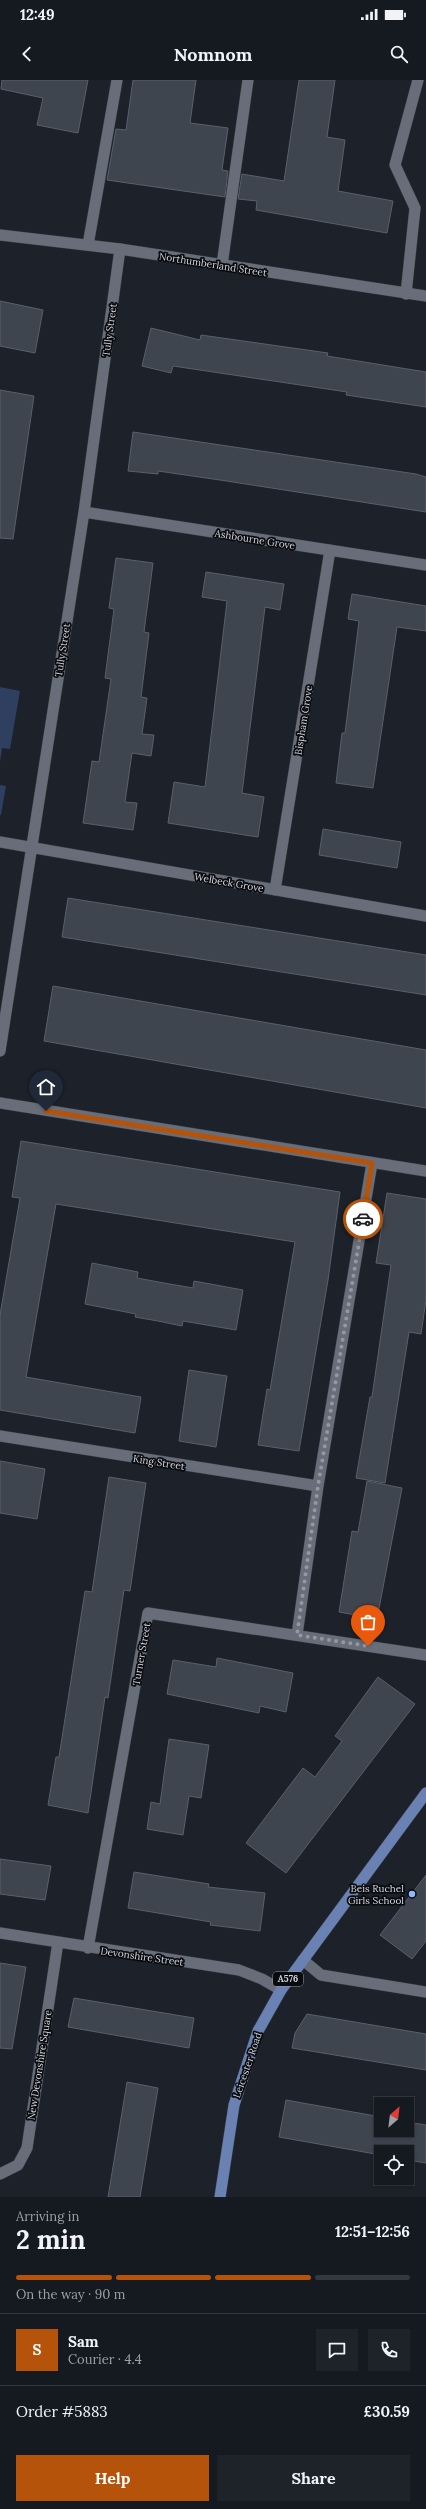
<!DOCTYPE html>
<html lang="en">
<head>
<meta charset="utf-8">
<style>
  :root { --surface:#151920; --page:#1e2229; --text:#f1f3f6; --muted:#9da0a5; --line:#34383e; --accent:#b45309 }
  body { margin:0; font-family:Lora,serif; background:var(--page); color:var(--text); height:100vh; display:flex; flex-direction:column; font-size:15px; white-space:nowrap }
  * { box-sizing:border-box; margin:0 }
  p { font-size:13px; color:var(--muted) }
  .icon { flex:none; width:22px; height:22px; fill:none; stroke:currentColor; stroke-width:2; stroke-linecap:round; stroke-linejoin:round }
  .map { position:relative; height:2117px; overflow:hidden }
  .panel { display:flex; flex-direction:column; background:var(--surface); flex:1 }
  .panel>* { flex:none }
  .needle { width:26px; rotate:28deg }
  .tools { position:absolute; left:374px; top:2017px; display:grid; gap:8px }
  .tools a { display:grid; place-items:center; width:40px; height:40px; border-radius:0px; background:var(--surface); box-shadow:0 2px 6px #0003,0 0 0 1px var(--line); font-size:20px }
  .pin { position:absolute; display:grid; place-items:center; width:34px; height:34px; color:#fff; margin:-41px -17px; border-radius:50% 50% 50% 0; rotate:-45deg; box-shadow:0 0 4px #0007 }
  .pin .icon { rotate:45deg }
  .courier { position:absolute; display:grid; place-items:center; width:40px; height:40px; margin:-20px; border:3px solid #b45309; border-radius:50%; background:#fff; color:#222; box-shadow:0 1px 5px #0007 }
  .overview em { font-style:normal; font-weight:700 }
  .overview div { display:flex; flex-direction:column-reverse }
  .overview { display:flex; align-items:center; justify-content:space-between; height:68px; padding:0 16px }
  h1 { font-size:26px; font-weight:700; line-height:30px }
  .bar { display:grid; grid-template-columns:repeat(4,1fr); gap:6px 4px; align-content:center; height:48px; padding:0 16px }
  .bar i { height:5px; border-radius:3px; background:var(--line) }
  .bar .current { background:var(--accent) }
  .bar p { grid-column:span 4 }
  .line { display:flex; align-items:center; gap:10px; padding:0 16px; border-top:1px solid var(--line) }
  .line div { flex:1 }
  .round { display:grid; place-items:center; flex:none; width:42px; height:42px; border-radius:0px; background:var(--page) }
  .cta { display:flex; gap:8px; margin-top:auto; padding:8px 16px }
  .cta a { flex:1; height:46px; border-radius:0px; background:var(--accent); color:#fff; font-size:16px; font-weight:700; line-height:46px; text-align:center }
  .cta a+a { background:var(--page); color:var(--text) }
  .status { display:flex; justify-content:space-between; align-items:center; height:28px; padding:0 20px; background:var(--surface); direction:ltr }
  .status svg { height:11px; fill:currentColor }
  header { display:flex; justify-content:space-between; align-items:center; height:52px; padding:0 16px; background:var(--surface); font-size:18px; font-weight:700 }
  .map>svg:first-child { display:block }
  .green { fill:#2e3f60 }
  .building { fill:#3f454f; stroke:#5a606b }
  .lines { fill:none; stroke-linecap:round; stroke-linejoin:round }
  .service-casing { stroke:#383c44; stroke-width:12 }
  .minor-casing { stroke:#383c44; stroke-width:12 }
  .tertiary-casing { stroke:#383c44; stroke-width:12 }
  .primary-casing { stroke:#383c44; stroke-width:12 }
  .service { stroke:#686e79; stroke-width:11 }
  .minor { stroke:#686e79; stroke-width:11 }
  .tertiary { stroke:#686e79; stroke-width:11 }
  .primary { stroke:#6a82b3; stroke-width:11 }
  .done { stroke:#9498a0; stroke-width:4; stroke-dasharray:0 7.2 }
  .route { stroke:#b45309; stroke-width:5 }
  .poi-dot { fill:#93b7fd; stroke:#090b0f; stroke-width:1.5 }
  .labels { text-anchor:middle; stroke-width:3.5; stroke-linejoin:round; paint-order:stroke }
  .shield { fill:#090b0f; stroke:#989aa1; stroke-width:1 }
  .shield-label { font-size:9px; font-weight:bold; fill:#d5d8df }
  .street-label { font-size:10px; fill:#d5d8df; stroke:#090b0f }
  .poi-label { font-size:10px; fill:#d5d8df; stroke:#090b0f; text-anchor:end }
</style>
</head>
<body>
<div class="status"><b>12:49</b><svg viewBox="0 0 49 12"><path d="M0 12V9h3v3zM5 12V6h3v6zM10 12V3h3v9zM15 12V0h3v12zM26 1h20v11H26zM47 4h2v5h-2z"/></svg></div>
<header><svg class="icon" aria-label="back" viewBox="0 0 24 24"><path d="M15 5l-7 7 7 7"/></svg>Nomnom<svg class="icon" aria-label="search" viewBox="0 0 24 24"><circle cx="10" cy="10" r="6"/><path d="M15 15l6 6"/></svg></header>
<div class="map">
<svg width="426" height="2117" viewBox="0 0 426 2117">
  <rect width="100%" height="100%" fill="#1c212a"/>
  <!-- green -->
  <path class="green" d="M0,607L20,611L10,669L2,668L0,682Z
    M0,705L6,706L1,735H0Z"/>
  <!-- building -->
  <path class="building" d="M2,0H88L78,53L37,45L43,18L1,9Z
    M133,0H196L190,43L228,48L222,90L228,91L225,117L107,100L116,49L126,50Z
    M299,0H335L327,57L345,60L338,111L393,121L387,153L256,130L257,121L238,119L242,94L284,101Z
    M0,221L43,230L35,273L0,266Z
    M151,248L200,260L201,255L328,273L327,276L426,292V327L346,315L347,312L173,286L171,293L142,286Z
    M0,310L34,316L13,459L0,458Z
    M133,352L416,394L426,397V432L220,400L158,391V394L128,391Z
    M116,478L153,483L144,552L149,553L141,617L147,618L142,654L154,655L151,676L132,673L125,722L137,723L133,750L83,743L92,681L99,682L111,599L105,598L114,529L109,528Z
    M206,492L284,504L280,530L265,527L242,713L264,717L258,757L168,743L174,702L205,707L227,521L202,517Z
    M352,514L426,526V551L397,547L373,708L336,703L342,653H345L359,541L348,539Z
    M323,749L401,762L397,788L319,775Z
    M68,818L426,875V915L62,857Z
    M53,906L426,970V1028L44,961Z
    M21,1061L340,1112L328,1200L299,1371L258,1365L267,1309L270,1310L295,1162L56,1124L26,1297L141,1317L135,1353L0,1330V1235L20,1118L12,1117Z
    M387,1113L426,1119V1220L421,1254L409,1252L385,1403L356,1398L370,1317H372L391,1185L376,1183Z
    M92,1183L138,1192L137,1198L164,1203L193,1208L194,1201L243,1210L236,1250L183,1241L182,1246L158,1241L135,1237L136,1234L85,1224Z
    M189,1290L227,1296L216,1367L179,1361Z
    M0,1381L45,1389L37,1439L0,1433Z
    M109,1397L146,1403L130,1511L124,1510L108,1618L105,1617L88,1733L48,1725L56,1677H59L85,1511L92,1512Z
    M367,1401L402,1408L377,1539L339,1532L352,1451L358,1452Z
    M217,1578L293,1593L286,1632L260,1626L259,1633L167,1614L173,1580L216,1587Z
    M378,1597L415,1624L286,1793L246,1763L303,1688L315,1697L342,1661L335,1656Z
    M169,1659L209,1665L201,1718L189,1716L183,1755L147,1749L151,1722L160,1724Z
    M0,1779L51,1786L45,1820L0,1814Z
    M134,1792L209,1804L208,1807L265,1813L260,1851L210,1845L211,1842L128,1828Z
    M426,1795V1861L412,1879L380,1855Z
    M0,1883L26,1887L12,1969L0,1968Z
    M74,1918L194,1938L189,1968L68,1947Z
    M307,1934L426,1954V1990L292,1968L295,1953Z
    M127,2002L158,2008L140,2117H108Z
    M286,2020L381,2037V2050H407V2042L426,2045V2083L407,2080V2072H381V2075L279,2057Z"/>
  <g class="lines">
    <defs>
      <path id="service" d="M88,165L117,0
        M222,185L248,0"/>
      <path id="minor" d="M406,214L415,128L395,85L418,0
        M84,432L426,485
        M0,762L426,836
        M275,810L330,470
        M0,971L84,432L120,169
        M0,1023L426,1091
        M0,1356L318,1406
        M297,1555L318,1406L372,1083
        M0,1853L239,1890L262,1899L281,1910
        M88,1868L148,1533L426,1575
        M303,1880L321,1895L426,1912
        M0,2094L18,2085L27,2068L58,1862"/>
      <path id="tertiary" d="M0,155L120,169L426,216"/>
      <path id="primary" d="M220,2117L234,2025L258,1951L281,1910L426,1713"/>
    </defs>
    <!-- service casing -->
    <use href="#service" class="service-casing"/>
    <!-- minor casing -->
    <use href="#minor" class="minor-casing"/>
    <!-- tertiary casing -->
    <use href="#tertiary" class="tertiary-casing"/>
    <!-- primary casing -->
    <use href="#primary" class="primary-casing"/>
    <!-- service -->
    <use href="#service" class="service"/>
    <!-- minor -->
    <use href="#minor" class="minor"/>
    <!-- tertiary -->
    <use href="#tertiary" class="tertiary"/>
    <!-- primary -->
    <use href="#primary" class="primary"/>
  </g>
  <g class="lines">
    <!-- done -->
    <path class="done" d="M363,1139L318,1406L297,1555L368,1566"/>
    <!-- route -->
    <path class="route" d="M46,1031L372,1083L363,1139"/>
  </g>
  <!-- markers -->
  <circle class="poi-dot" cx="412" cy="1814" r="4"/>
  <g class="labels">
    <!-- shield labels -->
    <rect class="shield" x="273" y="1892" width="30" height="14" rx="3"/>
    <g class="shield-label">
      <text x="288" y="1902">A576</text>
    </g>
    <!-- street labels -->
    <g class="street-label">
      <text transform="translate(213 184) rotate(9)" y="4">Northumberland Street</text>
      <text transform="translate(109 250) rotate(-82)" y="4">Tully Street</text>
      <text transform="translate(255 459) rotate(9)" y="4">Ashbourne Grove</text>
      <text transform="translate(62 570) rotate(-81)" y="4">Tully Street</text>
      <text transform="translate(303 640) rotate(-81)" y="4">Bispham Grove</text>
      <text transform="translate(229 802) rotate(10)" y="4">Welbeck Grove</text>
      <text transform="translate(159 1382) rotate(9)" y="4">King Street</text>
      <text transform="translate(141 1574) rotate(-80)" y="4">Turner Street</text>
      <text transform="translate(142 1876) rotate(8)" y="4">Devonshire Street</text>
      <text transform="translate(39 1985) rotate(-81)" y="4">New Devonshire Square</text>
      <text transform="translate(247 1985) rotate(-71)" y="4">Leicester Road</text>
    </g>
    <!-- poi labels -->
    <g class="poi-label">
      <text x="404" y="1812">Beis Ruchel<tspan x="404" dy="12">Girls School</tspan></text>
    </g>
  </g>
</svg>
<div class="tools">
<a><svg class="needle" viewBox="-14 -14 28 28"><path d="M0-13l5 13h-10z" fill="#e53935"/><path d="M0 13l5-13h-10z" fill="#9da0a5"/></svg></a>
<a><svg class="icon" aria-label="locate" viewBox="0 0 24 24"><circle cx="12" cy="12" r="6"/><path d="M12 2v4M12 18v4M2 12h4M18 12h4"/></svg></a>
</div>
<div class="pin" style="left:368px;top:1566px;background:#ea580c"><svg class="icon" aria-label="bag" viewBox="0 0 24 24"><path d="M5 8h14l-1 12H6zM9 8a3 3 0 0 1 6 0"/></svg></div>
<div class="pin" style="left:46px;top:1031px;background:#1f2937"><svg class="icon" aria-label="home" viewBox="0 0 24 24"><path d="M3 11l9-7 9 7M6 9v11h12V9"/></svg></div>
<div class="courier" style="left:363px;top:1139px"><svg class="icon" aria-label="car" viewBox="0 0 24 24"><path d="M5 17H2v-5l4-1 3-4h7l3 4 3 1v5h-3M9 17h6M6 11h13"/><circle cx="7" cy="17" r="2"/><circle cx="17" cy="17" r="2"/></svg></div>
</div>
<section class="panel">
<div class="overview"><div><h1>2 min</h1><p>Arriving in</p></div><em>12:51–12:56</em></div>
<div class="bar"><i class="current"></i><i class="current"></i><i class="current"></i><i></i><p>On the way · 90 m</p></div>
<div class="line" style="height:72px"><b class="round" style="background:var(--accent);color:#fff">S</b><div><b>Sam</b><p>Courier · 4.4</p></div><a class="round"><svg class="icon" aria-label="chat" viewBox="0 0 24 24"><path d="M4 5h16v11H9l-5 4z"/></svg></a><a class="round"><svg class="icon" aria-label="phone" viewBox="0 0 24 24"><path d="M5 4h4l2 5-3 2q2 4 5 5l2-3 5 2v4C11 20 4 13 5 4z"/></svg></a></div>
<div class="line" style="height:52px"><div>Order #5883</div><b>£30.59</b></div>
<div class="cta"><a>Help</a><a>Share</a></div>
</section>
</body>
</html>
